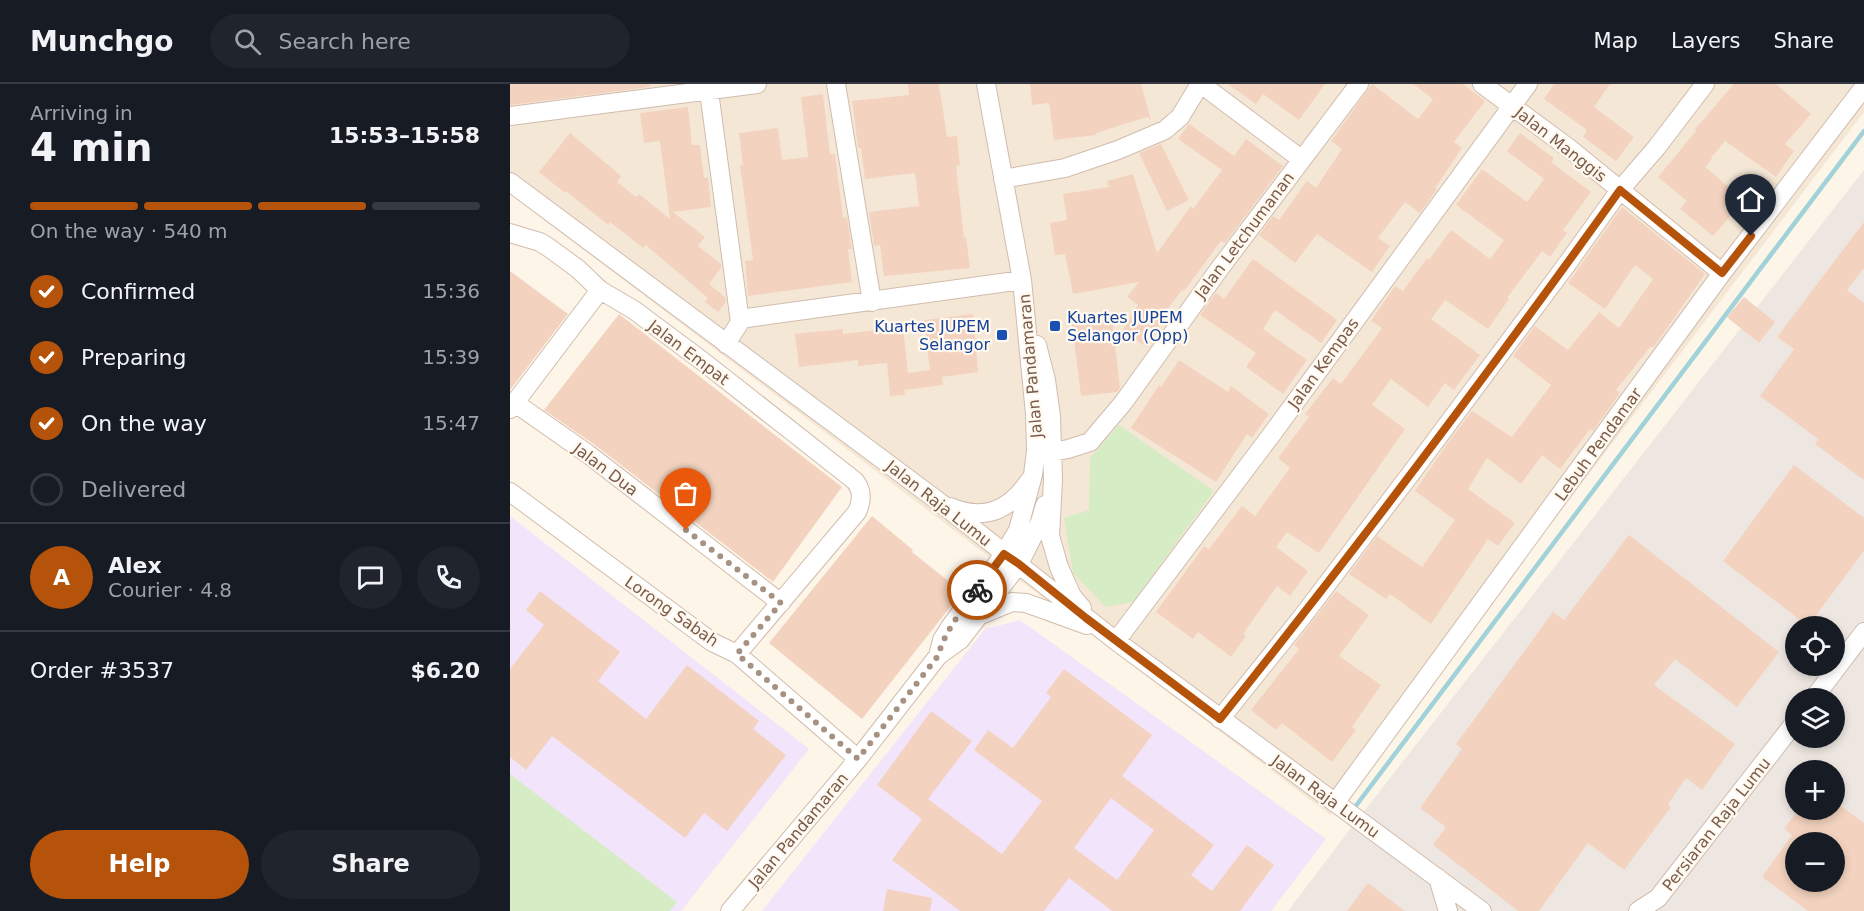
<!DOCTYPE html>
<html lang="en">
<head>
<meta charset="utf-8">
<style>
  :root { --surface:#171b24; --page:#20242c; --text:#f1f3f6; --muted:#9ea1a6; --line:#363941; --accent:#b45309 }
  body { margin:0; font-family:"DejaVu Sans",sans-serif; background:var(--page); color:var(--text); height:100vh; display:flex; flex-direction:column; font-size:22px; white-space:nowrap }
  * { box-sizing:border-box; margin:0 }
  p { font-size:20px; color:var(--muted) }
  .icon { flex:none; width:33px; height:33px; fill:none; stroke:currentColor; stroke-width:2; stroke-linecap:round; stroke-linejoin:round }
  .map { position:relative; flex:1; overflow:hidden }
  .sheet { display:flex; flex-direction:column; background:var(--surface); width:510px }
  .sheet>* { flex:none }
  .controls { position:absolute; left:1275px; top:532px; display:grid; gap:12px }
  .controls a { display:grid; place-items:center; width:60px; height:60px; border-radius:50%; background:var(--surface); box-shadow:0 3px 9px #0003; font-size:30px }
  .pin { position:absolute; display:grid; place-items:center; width:51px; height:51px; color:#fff; margin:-62px -26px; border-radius:50% 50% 50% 0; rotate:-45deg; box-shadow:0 0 6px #0007 }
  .pin .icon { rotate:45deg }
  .courier { position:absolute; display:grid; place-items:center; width:60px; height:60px; margin:-30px; border:4px solid #b45309; border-radius:50%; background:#fff; color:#222; box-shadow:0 2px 8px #0007 }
  .head em { font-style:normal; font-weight:700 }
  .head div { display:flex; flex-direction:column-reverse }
  .head { display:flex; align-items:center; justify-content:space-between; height:102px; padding:0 30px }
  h1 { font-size:39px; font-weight:700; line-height:45px }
  .bar { display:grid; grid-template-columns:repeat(4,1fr); gap:9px 6px; align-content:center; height:72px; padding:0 30px }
  .bar i { height:8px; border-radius:4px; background:var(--line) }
  .bar .selected { background:var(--accent) }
  .bar p { grid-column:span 4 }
  .line { display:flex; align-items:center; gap:15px; padding:0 30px; border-top:2px solid var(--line) }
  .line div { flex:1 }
  .round { display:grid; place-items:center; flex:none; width:63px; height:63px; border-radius:32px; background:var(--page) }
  ol { padding:0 30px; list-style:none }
  li { display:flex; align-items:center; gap:18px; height:66px }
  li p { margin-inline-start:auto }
  li .icon { padding:6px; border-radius:50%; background:var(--accent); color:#fff; stroke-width:4 }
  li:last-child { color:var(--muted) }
  li i { width:33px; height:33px; border:3px solid var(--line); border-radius:50% }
  .cta { display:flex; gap:12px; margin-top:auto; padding:12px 30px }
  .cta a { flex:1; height:69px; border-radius:36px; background:var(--accent); color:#fff; font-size:24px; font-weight:700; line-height:69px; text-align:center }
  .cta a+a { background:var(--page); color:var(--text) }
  header { display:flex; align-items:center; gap:36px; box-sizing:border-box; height:84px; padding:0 30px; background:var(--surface); border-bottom:2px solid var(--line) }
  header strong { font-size:28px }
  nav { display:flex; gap:33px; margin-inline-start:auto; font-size:21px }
  .search { width:420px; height:54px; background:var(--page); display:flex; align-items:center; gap:15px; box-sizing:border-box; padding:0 21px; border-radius:33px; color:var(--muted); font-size:22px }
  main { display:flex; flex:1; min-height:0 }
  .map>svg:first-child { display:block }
  .residential { fill:#f5e7d6 }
  .industrial { fill:#eee7e1; fill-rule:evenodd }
  .education { fill:#f2e4fa }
  .green { fill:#d5ecc5 }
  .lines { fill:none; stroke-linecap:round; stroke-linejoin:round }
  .stream { stroke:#a1d2da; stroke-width:4.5 }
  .building { fill:#f3d3bf; fill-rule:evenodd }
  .minor-casing { stroke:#d0bcad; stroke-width:20 }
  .minor { stroke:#fff; stroke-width:18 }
  .done { stroke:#a79182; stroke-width:6; stroke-dasharray:0 10.8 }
  .route { stroke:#b45309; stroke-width:8 }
  .transit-dot { fill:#1a4fb4; stroke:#fff9ef; stroke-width:2 }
  .labels { text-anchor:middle; stroke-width:4.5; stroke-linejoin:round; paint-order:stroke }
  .street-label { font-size:16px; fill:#795b4b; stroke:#fff9ef }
  .transit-label { font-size:16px; fill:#164399; stroke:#fff9ef; text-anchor:start }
</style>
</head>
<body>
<header>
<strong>Munchgo</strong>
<div class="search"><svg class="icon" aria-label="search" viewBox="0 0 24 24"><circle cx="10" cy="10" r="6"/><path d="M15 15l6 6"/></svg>Search here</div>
<nav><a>Map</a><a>Layers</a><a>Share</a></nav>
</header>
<main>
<section class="sheet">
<div class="head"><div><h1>4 min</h1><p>Arriving in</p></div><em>15:53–15:58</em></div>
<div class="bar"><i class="selected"></i><i class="selected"></i><i class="selected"></i><i></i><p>On the way · 540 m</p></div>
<ol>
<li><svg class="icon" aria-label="check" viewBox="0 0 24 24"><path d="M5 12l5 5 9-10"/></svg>Confirmed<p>15:36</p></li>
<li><svg class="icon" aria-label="check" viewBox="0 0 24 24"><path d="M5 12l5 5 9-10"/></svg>Preparing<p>15:39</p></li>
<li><svg class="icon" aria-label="check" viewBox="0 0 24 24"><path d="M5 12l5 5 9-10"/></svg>On the way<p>15:47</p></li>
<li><i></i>Delivered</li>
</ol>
<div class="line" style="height:108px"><b class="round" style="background:var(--accent);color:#fff">A</b><div><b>Alex</b><p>Courier · 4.8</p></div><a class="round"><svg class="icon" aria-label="chat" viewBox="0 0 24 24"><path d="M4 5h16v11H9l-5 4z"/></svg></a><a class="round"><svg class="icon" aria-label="phone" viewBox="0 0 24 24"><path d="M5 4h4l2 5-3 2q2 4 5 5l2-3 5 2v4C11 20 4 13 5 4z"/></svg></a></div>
<div class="line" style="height:78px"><div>Order #3537</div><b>$6.20</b></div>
<div class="cta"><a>Help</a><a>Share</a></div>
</section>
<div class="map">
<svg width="1354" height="827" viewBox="0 0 1354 827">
  <rect width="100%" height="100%" fill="#fdf5e8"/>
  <!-- residential -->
  <path class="residential" d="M0,0H1354V28L820,731L0,110Z"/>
  <!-- industrial -->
  <path class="industrial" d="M1354,86V827H778L838,748ZM1286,543H1324V582H1286ZM1286,615H1324V654H1286ZM1286,687H1324V726H1286ZM1286,759H1324V798H1286Z"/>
  <!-- education -->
  <path class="education" d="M0,432L299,665L171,827H0Z
    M510,536L816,755L761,827H252L475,545Z"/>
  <!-- green -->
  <path class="green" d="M609,341L704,407L623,518L596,523L563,489L554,434L579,426L580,374Z
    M0,690L167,818L160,827H0Z"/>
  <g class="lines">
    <!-- stream -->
    <path class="stream" d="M845,723L1354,47"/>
  </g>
  <!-- building -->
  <path class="building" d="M0,0H139L140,3L0,21Z
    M398,0H429L437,53L447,52L450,81L446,82L454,154L456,153L460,184L374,192L370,161L364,162L359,128L409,122L405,89L355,95L351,64H348L342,17L399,11Z
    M520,0H631L641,36L637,33L586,49V51L544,56L539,19L522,21Z
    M718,0H815L789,36L753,10L746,20Z
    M862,0L908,35L923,15L903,0H953L975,17L944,58L952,64L925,104L927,105L910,129L895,118L868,154L880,162L862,188L807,150L785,179L749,151L763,132L769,136L797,97L806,104L832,65L821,57Z
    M1044,0H1100L1084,23L1124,53L1106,77L1073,53L1077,46L1034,15Z
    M1224,0H1266L1301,30L1275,60L1284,67L1266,93L1215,57L1201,74L1202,75L1195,83L1234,116L1203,152L1170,125L1177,117L1148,93L1186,47L1185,45Z
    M313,10L320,70H325L333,134L337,133L342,165H338L342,198L238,212L235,177L243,176L230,81H233L229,49L268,44L272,76L298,73L291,13Z
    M178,23L182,61H190L194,94L198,93L201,123L163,128L195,153L188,162L211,180V184L199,200L215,213L216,218L208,228L195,218L198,214L136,161L133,164L100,138L98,141L56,107L55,109L29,88L60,49L111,92L107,98L126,113L129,110L160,135L150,57L134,59L130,29Z
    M679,40L724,72L736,55L773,82L715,159L711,157L674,207L672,206L647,239L650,240L637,263L612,248L628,221L617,213L629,198L563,210L555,170L545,171L540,139L557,136L553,110L599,103L597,97L623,90L647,169L681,122L683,125L712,86L668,55Z
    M1010,49L1044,74L1041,78L1081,108L1053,146L1057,149L1040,173L1032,167L997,214L999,215L978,245L935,216L921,235L970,271L944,306L935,299L918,323L881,295L862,321L895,345L809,469L777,448L766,463L798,487L780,512L767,502L733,550L736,552L721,573L688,548L683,555L646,528L694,462L699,465L732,422L745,432L780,384L768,374L799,333L795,330L823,294L831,300L872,244L861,237L885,202L893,207L917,174L919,176L941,146L980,175L994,156L946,121L972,85L1017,118L1034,95L997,67Z
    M651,60L679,116L657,127L629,69Z
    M1112,123L1195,190L1143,264L1141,262L1106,306L1110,309L1083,347L1080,345L1050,385L1032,371L1011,400L977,374L958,405L1005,439L988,462L978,455L921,540L880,510L876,515L839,490L867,452L912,483L945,436L905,407L937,360L962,327L1002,353L1041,301L1003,272L1025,242L1058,266L1089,228L1109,244L1143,195L1125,181L1095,225L1058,199Z
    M1354,138V184L1337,206L1354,219V396L1305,360L1308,355L1250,312L1284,265L1267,253Z
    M743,175L827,236L811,259L765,226L753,245L797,276L773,310L736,283L746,269L690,231L706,209L714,215Z
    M0,187L58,230L0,306Z
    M1234,213L1265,238L1249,259L1217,233Z
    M109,230L332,403L263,498L85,361L34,326Z
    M463,230L468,288L432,293L433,301L394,306L395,311L380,312L377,279L348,282V276L289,283L285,250L333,245V250L393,243L398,289L420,286L414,236Z
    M602,235L610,304L607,308L571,312L562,240Z
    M669,276L718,308L721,302L759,330L742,354L737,350L706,398L621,344L649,301L651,303Z
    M1284,381L1354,434V467L1298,542L1213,477Z
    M362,432L403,466L402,468L452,508L352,635L259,559Z
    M1119,451L1269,568L1227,623L1165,575L1144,601L1225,660L1192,706L1176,694L1158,720L1161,723L1114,786L1078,759L1029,827H1008L923,761L936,743L910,724L952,665L946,660L1043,528L1054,536Z
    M30,507L110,568L88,597L136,635L177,581L249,637L243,645L276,671L217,747L194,729L175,754L42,652L16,686L0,673V585L34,541L16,526Z
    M826,507L859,531L829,572L871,601L842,643L846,646L822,678L772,639L766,646L741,626L789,565L784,561Z
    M554,585L642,651L612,692L704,761L681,791L702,807L737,761L764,781L730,827H602L559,794L534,827H450L382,776L412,735L367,701L421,627L462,657L418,715L492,770L532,717L464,666L478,646L503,664L541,613L536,609ZM601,714L644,746L607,796L564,764Z
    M1324,717L1354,739V827H1298L1252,793L1282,751L1274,745L1288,726H1324ZM1286,759H1324V798H1286Z
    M858,799L895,827H837Z
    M377,805L422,814L420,827H373Z"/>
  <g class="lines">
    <defs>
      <path id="minor" d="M198,0L230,238L216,260
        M326,0L362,218
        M691,0L791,75
        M972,0L1060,65L1212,189
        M0,32L247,0
        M493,95L555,84L608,66L655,46L670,33L690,0
        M0,98L428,417L606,557L972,827
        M0,149L30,158L38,163L68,185L90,206L124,226L195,279L345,397C353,407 352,417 347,428L227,570
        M230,235L512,196
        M527,261L536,296L541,332L543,396L540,452L549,483L562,512L572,524
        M5,319L78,370L271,519
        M0,325L90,206
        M526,367L542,368L558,365L580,358L585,352L613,319L710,184L849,0
        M0,408L202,558L227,570L348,675
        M440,423C474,437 499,427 519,397
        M473,530L502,518L516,519L577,541
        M606,557L762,350L1018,0
        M428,572L450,556L509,480L530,438L535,421
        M1303,615L1354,548
        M710,635L792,533L902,388L1057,180L1110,106L1147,63L1195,0
        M825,719L1212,189L1354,3
        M928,794L938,827
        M220,827L348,675L428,572L432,556L440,543L494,470L508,446L523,391L526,367L525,330L512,196L476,0
        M1128,827L1148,814L1286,637"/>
    </defs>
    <!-- minor casing -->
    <use href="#minor" class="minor-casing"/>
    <!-- minor -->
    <use href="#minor" class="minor"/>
  </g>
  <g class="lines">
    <!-- done -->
    <path class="done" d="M176,446L271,519L227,570L348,675L428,572C435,546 452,527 467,506"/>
    <!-- route -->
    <path class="route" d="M467,506L494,470L509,480L576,534L710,635C848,463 981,286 1110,106L1212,189L1241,152"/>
  </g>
  <!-- markers -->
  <g class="transit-dot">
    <rect x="539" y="236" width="12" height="12" rx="3"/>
    <rect x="486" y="245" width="12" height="12" rx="3"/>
  </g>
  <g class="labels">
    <!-- street labels -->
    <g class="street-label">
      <text transform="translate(1051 60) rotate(38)" y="6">Jalan Manggis</text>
      <text transform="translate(734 151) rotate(-53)" y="6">Jalan Letchumanan</text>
      <text transform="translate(179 268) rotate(37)" y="6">Jalan Empat</text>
      <text transform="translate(813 279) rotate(-54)" y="6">Jalan Kempas</text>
      <text transform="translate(520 282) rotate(-95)" y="6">Jalan Pandamaran</text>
      <text transform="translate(1088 360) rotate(-54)" y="6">Lebuh Pendamar</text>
      <text transform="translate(96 385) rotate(37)" y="6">Jalan Dua</text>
      <text transform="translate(429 419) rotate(38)" y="6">Jalan Raja Lumu</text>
      <text transform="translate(162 527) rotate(35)" y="6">Lorong Sabah</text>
      <text transform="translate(816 712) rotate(36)" y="6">Jalan Raja Lumu</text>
      <text transform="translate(1206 740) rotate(-52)" y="6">Persiaran Raja Lumu</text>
      <text transform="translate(288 746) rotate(-50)" y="6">Jalan Pandamaran</text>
    </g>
    <!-- transit labels -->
    <g class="transit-label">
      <text x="557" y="239">Kuartes JUPEM<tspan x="557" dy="18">Selangor (Opp)</tspan></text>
      <text x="480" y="248" text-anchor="end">Kuartes JUPEM<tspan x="480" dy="18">Selangor</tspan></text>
    </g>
  </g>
</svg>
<div class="controls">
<a><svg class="icon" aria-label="locate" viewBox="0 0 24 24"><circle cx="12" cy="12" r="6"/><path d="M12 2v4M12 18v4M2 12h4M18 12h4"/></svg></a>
<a><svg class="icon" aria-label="layers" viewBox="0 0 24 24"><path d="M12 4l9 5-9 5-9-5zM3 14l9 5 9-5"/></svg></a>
<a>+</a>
<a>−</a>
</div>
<div class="pin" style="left:176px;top:446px;background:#ea580c"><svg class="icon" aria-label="bag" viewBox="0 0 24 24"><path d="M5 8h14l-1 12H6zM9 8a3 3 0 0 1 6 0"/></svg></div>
<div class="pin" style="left:1241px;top:152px;background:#1f2937"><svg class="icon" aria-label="home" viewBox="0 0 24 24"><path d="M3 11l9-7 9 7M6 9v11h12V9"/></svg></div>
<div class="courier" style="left:467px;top:506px"><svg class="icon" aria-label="bike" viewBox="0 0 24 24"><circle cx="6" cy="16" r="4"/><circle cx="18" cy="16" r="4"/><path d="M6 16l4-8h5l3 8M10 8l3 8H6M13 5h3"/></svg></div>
</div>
</main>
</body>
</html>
